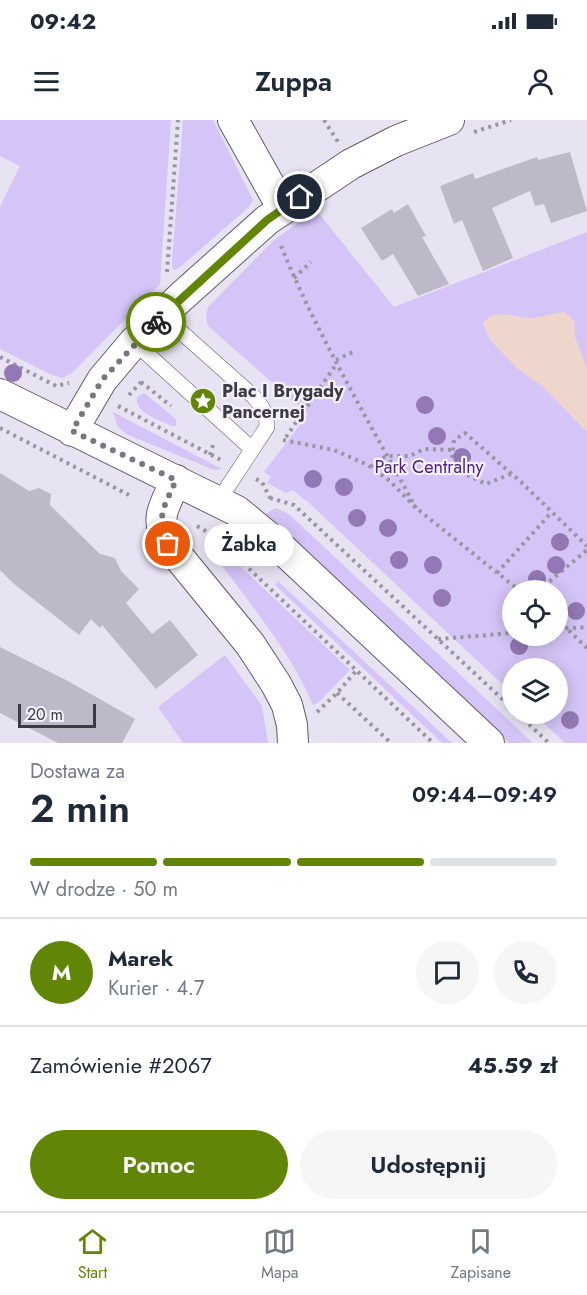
<!DOCTYPE html>
<html lang="pl">
<head>
<meta charset="utf-8">
<style>
  :root { --surface:#fff; --page:#f6f6f7; --text:#1f2937; --muted:#747a83; --line:#e0e1e3; --accent:#618506 }
  body { margin:0; font-family:Jost,sans-serif; background:var(--page); color:var(--text); height:100vh; display:flex; flex-direction:column; font-size:22px; white-space:nowrap }
  * { box-sizing:border-box; margin:0 }
  p { font-size:20px; color:var(--muted) }
  .icon { flex:none; width:33px; height:33px; fill:none; stroke:currentColor; stroke-width:2; stroke-linecap:round; stroke-linejoin:round }
  .map { position:relative; height:623px; overflow:hidden }
  .sheet { display:flex; flex-direction:column; background:var(--surface); flex:1 }
  .sheet>* { flex:none }
  .controls { position:absolute; left:502px; top:460px; display:grid; gap:12px }
  .controls a { display:grid; place-items:center; width:66px; height:66px; border-radius:50%; background:var(--surface); box-shadow:0 3px 15px #0003; font-size:30px }
  .scale { position:absolute; left:18px; bottom:15px; width:78px; box-sizing:border-box; padding-left:6px; border:3px solid #3d3b42; border-top:0; font-size:16px; line-height:21px; white-space:nowrap; color:#3d3b42; -webkit-text-stroke:4px #f5f1fe; paint-order:stroke }
  .pin { position:absolute; display:grid; place-items:center; width:51px; height:51px; color:#fff; margin:-26px; border:3px solid #fff; border-radius:50%; box-shadow:0 2px 6px #0007 }
  .courier { position:absolute; display:grid; place-items:center; width:60px; height:60px; margin:-30px; border:4px solid #618506; border-radius:50%; background:#fff; color:#222; box-shadow:0 2px 8px #0007 }
  .bubble { position:absolute; height:42px; border-radius:21px; background:var(--surface); box-shadow:0 3px 15px #0003; font-size:20px; font-weight:600; line-height:42px; text-align:center }
  .head em { font-style:normal; font-weight:600 }
  .head div { display:flex; flex-direction:column-reverse }
  .head { display:flex; align-items:center; justify-content:space-between; height:102px; padding:0 30px }
  h1 { font-size:39px; font-weight:600; line-height:45px }
  .bar { display:grid; grid-template-columns:repeat(4,1fr); gap:9px 6px; align-content:center; height:72px; padding:0 30px }
  .bar i { height:8px; border-radius:4px; background:var(--line) }
  .bar .selected { background:var(--accent) }
  .bar p { grid-column:span 4 }
  .line { display:flex; align-items:center; gap:15px; padding:0 30px; border-top:2px solid var(--line) }
  .line div { flex:1 }
  .round { display:grid; place-items:center; flex:none; width:63px; height:63px; border-radius:32px; background:var(--page) }
  .button { display:flex; gap:12px; margin-top:auto; padding:12px 30px }
  .button a { flex:1; height:69px; border-radius:36px; background:var(--accent); color:#fff; font-size:24px; font-weight:600; line-height:69px; text-align:center }
  .button a+a { background:var(--page); color:var(--text) }
  .status { display:flex; justify-content:space-between; align-items:center; height:42px; padding:0 30px; background:var(--surface); direction:ltr }
  .status svg { height:16px; fill:currentColor }
  header { display:flex; justify-content:space-between; align-items:center; height:78px; padding:0 30px; background:var(--surface); font-size:27px; font-weight:600 }
  .tabs { display:flex; justify-content:space-around; align-items:center; height:84px; border-top:2px solid var(--line); background:var(--surface); font-size:16px; color:var(--muted) }
  .tabs a { display:grid; justify-items:center; gap:3px }
  .tabs .selected { color:var(--accent) }
  .map>svg:first-child { display:block }
  .education { fill:#efd6cd }
  .green { fill:#d4c4f7; fill-rule:evenodd }
  .building { fill:#bdb9c8 }
  .lines { fill:none; stroke-linecap:round; stroke-linejoin:round }
  .lane-casing { stroke:#605c6a; stroke-width:16 }
  .street-casing { stroke:#605c6a; stroke-width:32 }
  .path { stroke:#9895a1; stroke-width:4; stroke-dasharray:3 4.5; stroke-linecap:butt }
  .lane { stroke:#fff; stroke-width:15 }
  .street { stroke:#fff; stroke-width:30 }
  .tree { fill:#9278b4 }
  .done { stroke:#797680; stroke-width:6; stroke-dasharray:0 10.8 }
  .route { stroke:#618506; stroke-width:8 }
  .labels { text-anchor:middle; stroke-width:4.5; stroke-linejoin:round; paint-order:stroke }
  .poi-label { font-size:18px; font-weight:bold; fill:#3d3b42; stroke:#f5f1fe; text-anchor:start }
  .park-label { font-size:18px; fill:#4c2181; stroke:#f5f1fe }
</style>
</head>
<body>
<div class="status"><b>09:42</b><svg viewBox="0 0 49 12"><path d="M0 12V9h3v3zM5 12V6h3v6zM10 12V3h3v9zM15 12V0h3v12zM26 1h20v11H26zM47 4h2v5h-2z"/></svg></div>
<header><svg class="icon" aria-label="menu" viewBox="0 0 24 24"><path d="M4 6h16M4 12h16M4 18h16"/></svg>Zuppa<svg class="icon" aria-label="person" viewBox="0 0 24 24"><circle cx="12" cy="8" r="4"/><path d="M4 21q1-7 8-7t8 7"/></svg></header>
<div class="map">
<svg width="587" height="623" viewBox="0 0 587 623">
  <rect width="100%" height="100%" fill="#e8e3f3"/>
  <!-- education -->
  <path class="education" d="M587,113V347L449,218Z"/>
  <!-- green -->
  <path class="green" d="M0,0H171L160,164L72,253L62,258L52,255L0,229V87L20,46L0,36Z
    M183,0H213L253,80L249,87L179,148L174,150L172,147V142Z
    M316,90L394,187L587,112V249L575,217V202L565,192C554,193 543,197 532,198C515,198 496,187 483,203L490,220L518,249L542,266L587,312V623H565L534,594H558V549H513V574L309,383L293,370L286,373L267,363L271,357L264,352L308,294L208,206L206,197L208,187L273,121ZM513,471H558V516H513Z
    M144,273L176,299V306H172C160,300 134,293 137,277Z
    M113,292L220,348L222,349L214,350L126,314L117,305Z
    M276,388L289,394L533,623H509L265,394Z
    M214,427L222,429L350,550L319,582L313,585C290,530 249,483 214,435L212,429Z
    M278,461L452,623H442L275,465Z
    M225,535L262,586L268,623H183L158,587Z"/>
  <!-- building -->
  <path class="building" d="M570,32L587,91L551,103L544,84L535,86L530,71L492,88L513,138L483,151L462,100L454,104L440,66L473,53L475,59L537,37L538,40Z
    M408,84L426,116L422,117L449,164L418,176L393,134L382,141L361,108L392,89L394,93Z
    M0,353L29,371L39,368L51,374L50,385L100,434L115,438L121,451L139,469L126,483L152,514L170,500L198,535L156,569L102,505L100,508L91,499L79,515L13,463L0,450Z
    M0,527L66,560L135,599L122,623H58L0,593Z"/>
  <g class="lines">
    <defs>
      <path id="lane" d="M162,195L253,276C262,286 267,293 267,307L219,380
        M134,222L252,329"/>
      <path id="street" d="M233,0L283,89
        M0,274L237,391L278,425L489,623
        M72,311L102,260L134,222L181,177L267,100L351,44L396,21L449,0
        M176,360C165,386 154,396 168,424L250,524L276,564L287,585L292,605L293,623"/>
    </defs>
    <!-- lane casing -->
    <use href="#lane" class="lane-casing"/>
    <!-- street casing -->
    <use href="#street" class="street-casing"/>
    <!-- path -->
    <path class="path" d="M324,0L338,22
      M474,12L511,0
      M281,126C318,216 369,302 416,388
      M167,152L178,0
      M294,158L311,142
      M0,237L56,266L69,263
      M336,240L353,232
      M141,262L171,286
      M129,275L144,259
      M118,286L223,341
      M0,308L129,375
      M286,317L337,243
      M283,320L334,330L368,345L390,361L416,388L520,471
      M210,335L214,322
      M371,347L377,340L388,336H410L424,329L453,330
      M511,354L486,364L451,347L454,320L465,313L521,362L587,426
      M256,359L262,362L270,378
      M270,378L294,385L513,589
      M197,406L214,416L243,443L433,623
      M208,429L207,422L214,416
      M497,453L551,393
      M538,471L587,430
      M558,500L587,528
      M558,509L587,507
      M438,519L513,513
      M337,573L391,623
      M317,592L337,573L356,551
      M518,594L549,623"/>
    <!-- lane -->
    <use href="#lane" class="lane"/>
    <!-- street -->
    <use href="#street" class="street"/>
  </g>
  <!-- trees -->
  <g class="tree">
    <circle cx="13" cy="253" r="9"/>
    <circle cx="425" cy="285" r="9"/>
    <circle cx="437" cy="316" r="9"/>
    <circle cx="462" cy="337" r="9"/>
    <circle cx="313" cy="359" r="9"/>
    <circle cx="344" cy="367" r="9"/>
    <circle cx="357" cy="398" r="9"/>
    <circle cx="388" cy="408" r="9"/>
    <circle cx="560" cy="422" r="9"/>
    <circle cx="399" cy="440" r="9"/>
    <circle cx="433" cy="445" r="9"/>
    <circle cx="556" cy="445" r="9"/>
    <circle cx="537" cy="459" r="9"/>
    <circle cx="442" cy="478" r="9"/>
    <circle cx="576" cy="491" r="9"/>
    <circle cx="519" cy="526" r="9"/>
    <circle cx="570" cy="600" r="9"/>
  </g>
  <g class="lines">
    <!-- done -->
    <path class="done" d="M156,202L102,260L72,311L176,360C165,386 155,396 168,424"/>
    <!-- route -->
    <path class="route" d="M156,202L267,100L300,77"/>
  </g>
  <!-- icons -->
  <defs>
    <symbol id="sight-disc" viewBox="-11 -11 22 22"><circle r="9.5" fill="#618506" stroke="#f5f1fe"/><path d="M0-6L1.8-2.2L6-1.7L2.9 1.2L3.7 5.4L0 3.3L-3.7 5.4L-2.9 1.2L-6-1.7L-1.8-2.2Z" fill="#fff"/></symbol>
  </defs>
  <g fill-rule="evenodd">
    <use href="#sight-disc" x="188" y="266" width="30" height="30"/>
  </g>
  <g class="labels">
    <!-- poi labels -->
    <g class="poi-label">
      <text x="222" y="277">Plac I Brygady<tspan x="222" dy="21">Pancernej</tspan></text>
    </g>
    <!-- park labels -->
    <g class="park-label">
      <text x="429" y="353">Park Centralny</text>
    </g>
  </g>
</svg>
<div class="controls">
<a><svg class="icon" aria-label="locate" viewBox="0 0 24 24"><circle cx="12" cy="12" r="6"/><path d="M12 2v4M12 18v4M2 12h4M18 12h4"/></svg></a>
<a><svg class="icon" aria-label="layers" viewBox="0 0 24 24"><path d="M12 4l9 5-9 5-9-5zM3 14l9 5 9-5"/></svg></a>
</div>
<div class="scale">20 m</div>
<div class="pin" style="left:168px;top:424px;background:#ea580c"><svg class="icon" aria-label="bag" viewBox="0 0 24 24"><path d="M5 8h14l-1 12H6zM9 8a3 3 0 0 1 6 0"/></svg></div>
<div class="pin" style="left:300px;top:77px;background:#1f2937"><svg class="icon" aria-label="home" viewBox="0 0 24 24"><path d="M3 11l9-7 9 7M6 9v11h12V9"/></svg></div>
<div class="courier" style="left:156px;top:202px"><svg class="icon" aria-label="bike" viewBox="0 0 24 24"><circle cx="6" cy="16" r="4"/><circle cx="18" cy="16" r="4"/><path d="M6 16l4-8h5l3 8M10 8l3 8H6M13 5h3"/></svg></div>
<div class="bubble" style="left:204px;top:404px;width:90px">Żabka</div>
</div>
<section class="sheet">
<div class="head"><div><h1>2 min</h1><p>Dostawa za</p></div><em>09:44–09:49</em></div>
<div class="bar"><i class="selected"></i><i class="selected"></i><i class="selected"></i><i></i><p>W drodze · 50 m</p></div>
<div class="line" style="height:108px"><b class="round" style="background:var(--accent);color:#fff">M</b><div><b>Marek</b><p>Kurier · 4.7</p></div><a class="round"><svg class="icon" aria-label="chat" viewBox="0 0 24 24"><path d="M4 5h16v11H9l-5 4z"/></svg></a><a class="round"><svg class="icon" aria-label="phone" viewBox="0 0 24 24"><path d="M5 4h4l2 5-3 2q2 4 5 5l2-3 5 2v4C11 20 4 13 5 4z"/></svg></a></div>
<div class="line" style="height:78px"><div>Zamówienie #2067</div><b>45.59 zł</b></div>
<div class="button"><a>Pomoc</a><a>Udostępnij</a></div>
</section>
<nav class="tabs">
<a class="selected"><svg class="icon" aria-label="home" viewBox="0 0 24 24"><path d="M3 11l9-7 9 7M6 9v11h12V9"/></svg>Start</a>
<a><svg class="icon" aria-label="map" viewBox="0 0 24 24"><path d="M3 6l6-2 6 2 6-2v14l-6 2-6-2-6 2zM9 4v14M15 6v14"/></svg>Mapa</a>
<a><svg class="icon" aria-label="saved" viewBox="0 0 24 24"><path d="M7 4h10v16l-5-4-5 4z"/></svg>Zapisane</a>
</nav>
</body>
</html>
